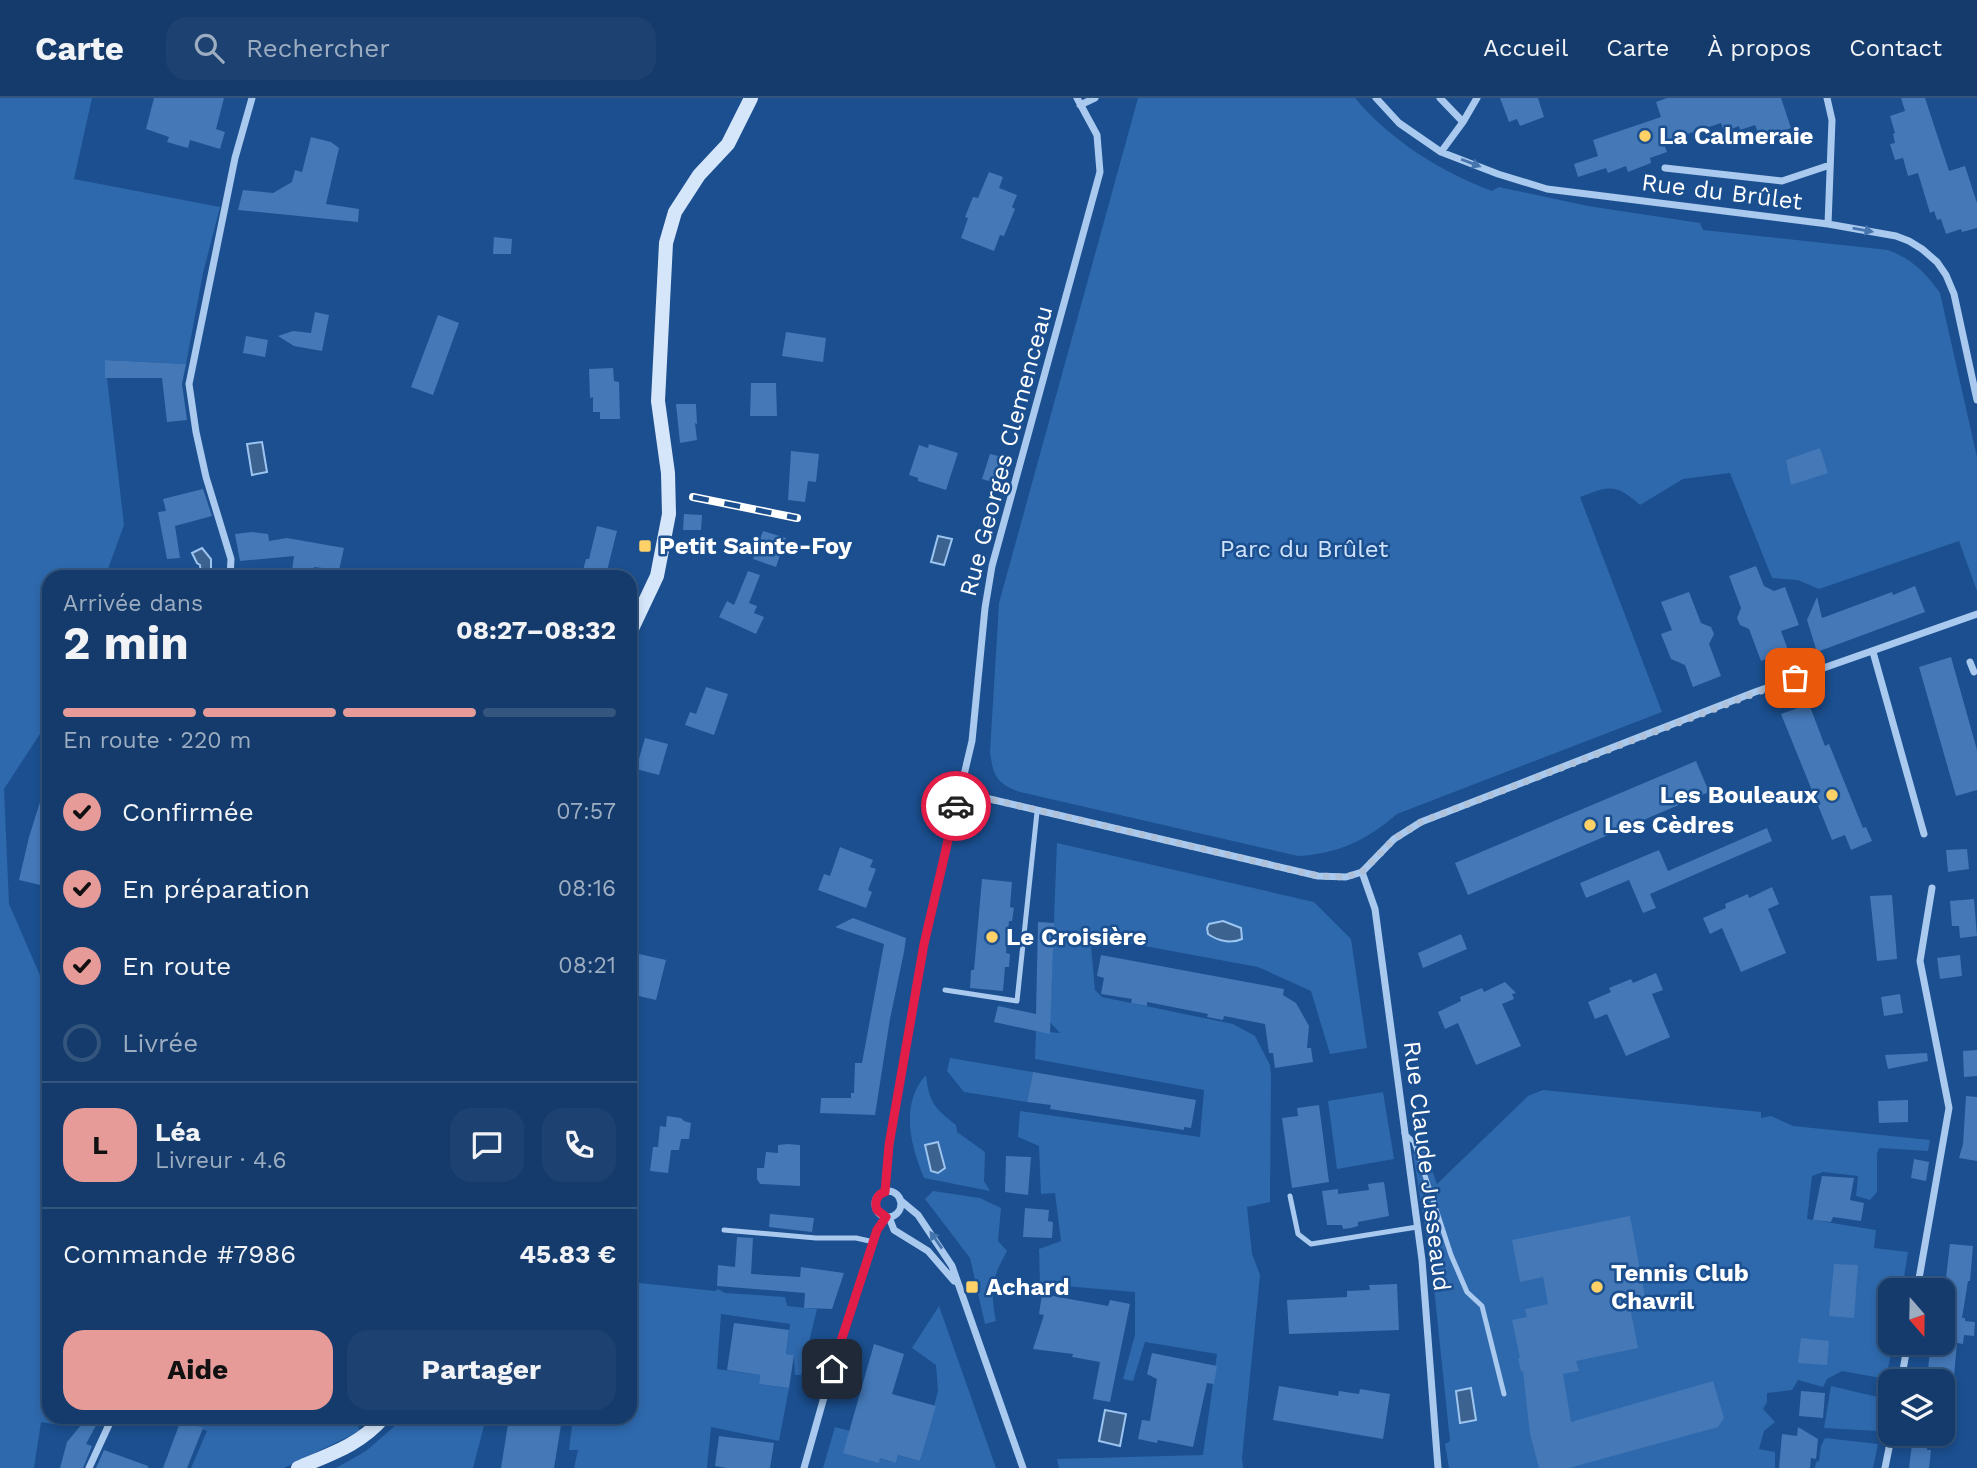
<!DOCTYPE html>
<html lang="fr">
<head>
<meta charset="utf-8">
<style>
  :root { --surface:#143b6b; --page:#1d4271; --text:#f1f3f6; --muted:#9dadc1; --line:#33557e; --accent:#e69b98 }
  body { margin:0; font-family:"Work Sans",sans-serif; background:var(--page); color:var(--text); height:100vh; display:flex; flex-direction:column; font-size:26px; white-space:nowrap }
  * { box-sizing:border-box; margin:0 }
  p { font-size:23px; color:var(--muted) }
  .icon { flex:none; width:38px; height:38px; fill:none; stroke:currentColor; stroke-width:2; stroke-linecap:round; stroke-linejoin:round }
  .map { position:relative; flex:1; overflow:hidden }
  .details { position:absolute; left:42px; top:472px; width:595px; height:854px; display:flex; flex-direction:column; background:var(--surface); border-radius:21px; box-shadow:0 4px 10px #0003,0 0 0 2px var(--line) }
  .details>* { flex:none }
  .needle { width:46px; rotate:160deg }
  .fabs { position:absolute; left:1878px; top:1180px; display:grid; gap:14px }
  .fabs a { display:grid; place-items:center; width:77px; height:77px; border-radius:14px; background:var(--surface); box-shadow:0 4px 10px #0003,0 0 0 2px var(--line); font-size:35px }
  .pin { position:absolute; display:grid; place-items:center; width:60px; height:60px; color:#fff; margin:-30px; border-radius:14px; box-shadow:0 4px 10px #0006 }
  .courier { position:absolute; display:grid; place-items:center; width:70px; height:70px; margin:-35px; border:5px solid #e11d48; border-radius:50%; background:#fff; color:#222; box-shadow:0 2px 9px #0007 }
  .summary em { font-style:normal; font-weight:700 }
  .summary div { display:flex; flex-direction:column-reverse }
  .summary { display:flex; align-items:center; justify-content:space-between; height:119px; padding:0 21px }
  h1 { font-size:46px; font-weight:700; line-height:52px }
  .bar { display:grid; grid-template-columns:repeat(4,1fr); gap:10px 7px; align-content:center; height:84px; padding:0 21px }
  .bar i { height:9px; border-radius:5px; background:var(--line) }
  .bar .on { background:var(--accent) }
  .bar p { grid-column:span 4 }
  .line { display:flex; align-items:center; gap:18px; padding:0 21px; border-top:2px solid var(--line) }
  .line div { flex:1 }
  .round { display:grid; place-items:center; flex:none; width:74px; height:74px; border-radius:21px; background:var(--page) }
  ol { padding:0 21px; list-style:none }
  li { display:flex; align-items:center; gap:21px; height:77px }
  li p { margin-inline-start:auto }
  li .icon { padding:7px; border-radius:50%; background:var(--accent); color:#111; stroke-width:4 }
  li:last-child { color:var(--muted) }
  li i { width:38px; height:38px; border:4px solid var(--line); border-radius:50% }
  .cta { display:flex; gap:14px; margin-top:auto; padding:14px 21px }
  .cta a { flex:1; height:80px; border-radius:21px; background:var(--accent); color:#111; font-size:28px; font-weight:700; line-height:80px; text-align:center }
  .cta a+a { background:var(--page); color:var(--text) }
  header { display:flex; align-items:center; gap:42px; box-sizing:border-box; height:98px; padding:0 35px; background:var(--surface); border-bottom:2px solid var(--line) }
  header strong { font-size:33px }
  nav { display:flex; gap:38px; margin-inline-start:auto; font-size:24px }
  .search { width:490px; height:63px; background:var(--page); display:flex; align-items:center; gap:18px; box-sizing:border-box; padding:0 24px; border-radius:21px; color:var(--muted); font-size:26px }
  .map>svg:first-child { display:block }
  .green { fill:#2e69ad }
  .water { fill:#3c6290; stroke:#9cc4f0; stroke-width:2 }
  .building { fill:#4478b7 }
  .lines { fill:none; stroke-linecap:round; stroke-linejoin:round }
  .lane { stroke:#a9c9ee; stroke-width:5 }
  .street { stroke:#a9c9ee; stroke-width:7 }
  .secondary { stroke:#d6e6fa; stroke-width:14 }
  .rail-casing { stroke:#fff; stroke-width:8 }
  .rail { stroke:#1b4f8f; stroke-width:5; stroke-dasharray:16; stroke-linecap:butt }
  .oneway { fill:#4674ac }
  .done { stroke:#afc1d8; stroke-width:7; stroke-dasharray:0 12.6 }
  .route { stroke:#e11d48; stroke-width:9 }
  .poi-dot { fill:#ffd166; stroke:#1b4f8f; stroke-width:2.5 }
  .labels { text-anchor:middle; stroke-width:5; stroke-linejoin:round; paint-order:stroke }
  .poi-label { font-size:24px; font-weight:bold; fill:#fff; stroke:#1b4f8f; text-anchor:start }
  .street-label { font-size:24px; fill:#fff; stroke:#1b4f8f }
  .park-label { font-size:24px; fill:#cfe3fa; stroke:#1b4f8f }
</style>
</head>
<body>
<header>
<strong>Carte</strong>
<div class="search"><svg class="icon" aria-label="search" viewBox="0 0 24 24"><circle cx="10" cy="10" r="6"/><path d="M15 15l6 6"/></svg>Rechercher</div>
<nav><a>Accueil</a><a>Carte</a><a>À propos</a><a>Contact</a></nav>
</header>
<div class="map">
<svg width="1977" height="1370" viewBox="0 0 1977 1370">
  <rect width="100%" height="100%" fill="#1b4f8f"/>
  <!-- green -->
  <path class="green" d="M0,0H92L74,81L220,109L203,175L186,266L105,262L124,427L105,479L49,480V622L4,691L9,806L49,898V1320H57L53,1326L41,1324L34,1370H0Z
    M1138,0H1355C1390,42 1441,74 1492,93L1499,89L1588,108L1700,125L1703,132L1888,152C1912,161 1925,174 1940,195L1977,359V493L1959,443L1819,491L1798,482L1772,480L1730,375L1683,381L1640,407C1615,385 1610,388 1580,399L1662,614L1397,716C1367,742 1338,756 1298,758L1020,694C997,686 993,678 990,654L999,505Z
    M1057,745L1314,804L1351,841L1367,950L1330,956L1311,893L1258,869L1090,838L1095,892L1102,899L1233,926L1255,938L1270,967L1271,978L1270,1104L1247,1109L1252,1156L1260,1177L1242,1360L1243,1370H1059L1057,1361L1203,1357L1217,1256L1145,1244L1133,1283L1123,1281L1135,1237V1194L1040,1186L1039,1151L1061,1143L1055,1095L1041,1096L1039,1048L1018,1039L1020,1013L1200,1039L1204,992L1035,961L1036,933L1060,935L1050,924Z
    M950,960L1033,974L1027,1004L964,994L947,973Z
    M926,977C929,1004 934,1010 956,1027L957,1034L985,1054L984,1083L990,1093L924,1080C910,1046 900,1006 926,977Z
    M1543,992L1761,1014V1020L1771,1018L1793,1028L1930,1042L1928,1053L1879,1050L1877,1056V1094L1870,1102L1856,1098L1858,1078L1823,1074L1812,1078L1807,1121L1876,1132L1874,1150L1908,1154L1902,1192H1890V1244H1893L1886,1281L1842,1273L1827,1281L1823,1289L1798,1282L1792,1292L1767,1295V1304L1763,1311L1775,1324L1764,1333L1759,1351L1775,1354V1370H1449L1445,1346L1450,1343L1432,1171L1413,1056L1424,1050L1437,1086L1528,998Z
    M1383,994L1394,1061L1337,1071L1328,1003Z
    M933,1093L980,1100L1001,1110L998,1143L1007,1153C991,1183 990,1189 996,1223L985,1226L970,1160L925,1101Z
    M630,1184L715,1193L718,1191L725,1195L785,1199L787,1208L817,1211L801,1277H795L794,1257L786,1256L790,1226L721,1216L717,1271L760,1277L759,1286L789,1290L779,1343L711,1329L707,1370H574L578,1352H569L573,1320H630Z
    M939,1208L996,1370H823L835,1329L850,1333L880,1360L896,1365L898,1357L920,1363L938,1293L936,1267L912,1250Z
    M1831,1288L1886,1301L1878,1333L1824,1330Z
    M175,1320H335L339,1328L355,1320L360,1333L284,1370H191L207,1333Z
    M404,1320H486L473,1370H336L366,1353Z
    M1825,1340L1878,1346L1873,1370H1815L1816,1364L1819,1363L1821,1348Z"/>
  <!-- water -->
  <path class="water" d="M262,344L267,374L252,377L247,346Z
    M938,438L952,441L944,467L931,464Z
    M202,450L211,461V476L201,477L200,467L197,465L192,455Z
    M1223,823L1241,830L1242,841C1231,846 1218,843 1208,836L1207,830L1209,826Z
    M938,1044L945,1070L938,1075L931,1073L925,1047Z
    M1471,1290L1476,1322L1460,1325L1456,1293Z
    M1105,1312L1126,1316L1120,1348L1099,1343Z"/>
  <!-- building -->
  <path class="building" d="M154,0H224L216,31L225,34L220,51L190,42L188,50L167,44L169,39L146,31Z
    M1500,0H1538L1544,19L1520,28L1517,21L1509,24Z
    M1667,0H1781L1791,30L1775,36L1774,32L1759,37L1755,27L1740,32L1739,28L1724,34L1721,25L1663,44L1667,54L1650,60L1651,65L1628,74L1626,68L1608,75L1606,70L1578,79L1574,66L1598,58L1593,42L1661,19L1656,4Z
    M1901,0H1925L1949,73L1965,68L1977,105V130L1962,134L1961,131L1946,136L1941,121L1937,122L1934,113L1930,115L1918,75L1908,78L1903,60L1895,62L1890,46L1895,45L1893,36L1895,35L1890,18L1905,13Z
    M311,39L331,44L339,50L326,106L359,111L358,124L238,112L243,92L273,95L292,84L295,72L302,74Z
    M989,74L1003,79L999,90L1017,97L1012,109L1015,111L1004,138L1000,137L994,153L961,140L968,120L965,119L973,99L978,100Z
    M494,139L512,141L511,156H493Z
    M315,214L329,217L322,253L294,248L278,238L293,233L311,235Z
    M438,217L459,225L433,297L411,289Z
    M786,234L826,240L823,264L782,258Z
    M246,238L268,242L265,259L243,255Z
    M105,262L186,266L182,286L187,322L167,324L162,280H105Z
    M613,270L614,283L619,284L620,321H600V314H593V299L590,300L589,271Z
    M751,285H776L777,318H750Z
    M676,306H696L697,326L695,325L697,342L680,345Z
    M929,346L958,355L946,392L918,383V380L909,377L919,347L928,350Z
    M1820,350L1828,375L1791,387L1786,362Z
    M791,353L819,356L816,384L808,383L805,404L788,402Z
    M990,356L1007,360L1000,386L982,381Z
    M203,391L212,418L175,428L180,460L167,461L158,414L166,413L163,401Z
    M684,416L702,417L701,432H683Z
    M597,428L617,433L607,473L602,472L601,478L597,477L596,480H581L586,461H589Z
    M763,433L786,440L776,469L753,461Z
    M252,434L268,436L269,443L287,440L344,450L339,472L314,469L313,480H291L294,458L240,463L235,436Z
    M1756,468L1764,488L1774,493L1785,489L1799,527L1781,533L1788,552L1761,563L1749,531L1740,527L1737,520L1741,510L1729,478Z
    M748,473L760,477L749,505L757,508L754,515L764,519L756,536L719,519L727,503L734,507Z
    M1915,488L1925,514L1817,554L1807,522L1817,499L1822,520L1892,494L1893,497Z
    M1689,494L1701,525L1711,529L1714,536L1709,546L1721,578L1693,589L1685,567L1671,561L1661,536L1672,532L1661,504Z
    M1951,559L1977,652V692L1956,698L1919,569Z
    M706,589L728,596L714,637L685,627L690,614L696,616Z
    M1809,606L1825,648L1829,646L1863,730L1866,729L1872,743L1851,752L1845,737L1832,742L1781,616Z
    M645,640L668,646L659,677L636,671Z
    M1696,663L1709,694L1468,797L1455,765Z
    M46,685L49,686V789L19,782L29,739Z
    M1767,730L1772,743L1650,796L1656,810L1643,815L1629,782L1586,800L1580,785L1659,752L1668,773Z
    M840,749L873,762L870,769L876,771L868,792L872,794L866,810L818,792L824,776L830,778Z
    M1967,751L1969,771L1948,774L1946,752Z
    M982,781L1012,784L1010,809L1014,810L1012,823H1009L1006,855L1010,856L1009,869H1005L1003,893L970,890L971,872H974Z
    M1772,789L1779,806L1768,811L1786,855L1741,874L1722,830L1710,836L1703,820L1726,810L1725,806L1748,796L1749,800Z
    M1892,797L1897,861L1877,863L1870,798Z
    M1974,801L1977,838L1960,840L1959,828H1952L1950,803Z
    M853,820L906,840L904,854L890,921L875,1017L820,1015L821,1000H851V995H854L855,965H862L884,846L835,829Z
    M1038,824L1054,825L1050,936L994,924L998,908L1036,916Z
    M1461,836L1467,851L1423,870L1418,855Z
    M630,854L666,862L656,902L630,896Z
    M1101,857L1284,891L1283,897L1296,905L1309,928L1307,950H1311L1313,964L1275,970L1273,955H1269L1265,926L1224,918L1223,922L1207,919L1208,916L1147,904V908L1131,905L1132,901L1101,896L1104,880L1097,878Z
    M1960,857L1962,878L1940,881L1937,860Z
    M1656,875L1663,892L1652,896L1670,939L1626,958L1607,916L1595,921L1588,904L1611,894L1609,890L1631,881L1633,885Z
    M1505,884L1516,895L1512,896L1514,901L1502,906L1521,948L1476,967L1458,925L1445,931L1438,914L1461,903L1460,899L1482,890L1484,894Z
    M1900,896L1903,915L1884,918L1881,899Z
    M1977,952V978L1964,979L1963,953Z
    M1927,955L1928,963L1888,971L1885,957Z
    M1033,974L1196,1002L1191,1030L1184,1029V1032L1135,1024L1050,1011L1051,1007L1027,1004Z
    M1966,998L1977,999V1063L1959,1060L1963,1046Z
    M1908,1002V1024L1879,1025L1878,1003Z
    M1319,1007L1329,1084L1292,1090L1282,1020L1298,1018L1297,1010Z
    M667,1018L681,1020L684,1023L691,1025L689,1041H681L679,1052H671L668,1075L650,1073L653,1049H658L660,1028L666,1029Z
    M787,1046L800,1047V1088L760,1086L757,1081V1070H764L766,1054L778,1055V1047Z
    M1006,1058L1031,1059L1028,1097L1005,1094Z
    M1914,1061L1929,1064L1926,1083L1911,1080Z
    M1822,1078L1854,1080L1850,1102L1864,1105L1861,1123L1833,1119L1831,1124L1813,1122Z
    M1384,1084L1389,1118L1358,1124V1128L1351,1130L1343,1131L1342,1127H1327L1322,1093L1338,1091V1096L1369,1092L1368,1086Z
    M1025,1110L1049,1112L1048,1123L1053,1124L1052,1140L1023,1139Z
    M770,1116L814,1120L812,1134L769,1129Z
    M1630,1118L1646,1204L1630,1209L1638,1250L1576,1263L1579,1273L1563,1276L1571,1324L1713,1283L1724,1320L1718,1329L1569,1370H1539L1530,1336L1523,1273L1521,1274L1518,1260H1520L1512,1222L1527,1219L1525,1211L1548,1206L1543,1179L1520,1184L1512,1142Z
    M737,1139L753,1140L751,1176L800,1179L801,1169L844,1175L832,1211L804,1210L805,1195L717,1188L718,1167L735,1169Z
    M1950,1146L1973,1148L1970,1183H1968L1962,1220H1965V1223L1975,1224L1974,1238L1964,1237L1963,1246L1957,1245L1953,1289H1942V1283H1927L1930,1251L1942,1252V1213Z
    M1834,1166L1858,1167L1854,1220L1829,1218Z
    M1397,1186L1399,1232L1289,1236L1287,1202L1347,1199V1193L1370,1192L1369,1187Z
    M1042,1196L1108,1208L1110,1202L1130,1206L1110,1304L1093,1301L1100,1264L1072,1259L1073,1256L1033,1251L1044,1217L1039,1216Z
    M734,1225L789,1232L786,1256L794,1257L789,1290L759,1286L760,1277L727,1272Z
    M1801,1240L1829,1243L1827,1267L1798,1265Z
    M874,1246L904,1256L892,1296L936,1308L920,1363L898,1357L896,1365L880,1360L879,1365L843,1355Z
    M1152,1255L1217,1268L1214,1286L1207,1285L1193,1349L1158,1342L1157,1345L1138,1341L1142,1322L1150,1323L1157,1281L1147,1276Z
    M1279,1288L1338,1298L1339,1293L1359,1296L1360,1291L1390,1296L1383,1341L1273,1322Z
    M1801,1293L1825,1295L1823,1320L1799,1318Z
    M87,1320H100L86,1346L92,1348L83,1370H60L67,1344Z
    M509,1320H544V1325L561,1327L554,1370H501Z
    M181,1322L203,1330L187,1370H163Z
    M1798,1329L1818,1341L1816,1361L1811,1360L1810,1370H1779L1782,1336L1797,1338Z
    M719,1338L774,1345L770,1370H727L715,1368Z
    M1913,1338L1928,1340L1927,1352H1931L1929,1370H1909Z
    M104,1352L148,1368V1370H96Z"/>
  <g class="lines">
    <!-- lane -->
    <path class="lane" d="M945,892L1017,903L1037,714
      M1404,1035L1414,1044L1451,1157L1467,1194L1482,1208L1504,1296
      M1290,1098L1298,1136L1311,1146L1417,1129
      M724,1132L816,1140H856L874,1144"/>
    <!-- street -->
    <path class="street" d="M1376,0L1399,25L1441,54L1498,76L1547,91L1828,126L1896,138L1909,143L1922,151L1937,164L1946,177L1954,196L1977,302
      M1440,0L1463,24L1441,54
      M1827,0L1832,22L1828,126
      M1080,7L1095,0
      M1463,24L1477,0
      M1665,70L1782,83L1830,67
      M230,480L231,461L206,379L196,334L189,286L235,60L252,0
      M1873,554L1924,736
      M1970,564L1974,574
      M960,694L1318,778L1346,779L1362,774L1394,741L1421,724L1755,594L1977,516
      M1362,774L1375,811L1422,1162L1438,1370
      M875 1106a13 13 0 1 1 26 0a13 13 0 1 1-26 0Z
      M885,1094L889,1047L924,846L972,643L985,510L992,468L1100,74L1097,37L1077,0
      M900,1102L918,1117L952,1168L1023,1370
      M889,1119L894,1132L928,1153L954,1183
      M1917,1192L1949,1010L1920,863L1932,790
      M1901,1283L1908,1244
      M89,1370L112,1320
      M804,1370L832,1271L877,1132L886,1119
      M1885,1370L1892,1335"/>
    <!-- secondary -->
    <path class="secondary" d="M630,535L657,478L669,416L668,375L658,303L666,145L675,114L699,77L728,46L751,0
      M298,1370C330,1356 360,1347 383,1320"/>
    <defs>
      <path id="rail" d="M693,399L797,420"/>
    </defs>
    <!-- rail casing -->
    <use href="#rail" class="rail-casing"/>
    <!-- rail -->
    <use href="#rail" class="rail"/>
  </g>
  <!-- one-way arrows -->
  <defs><path id="oneway-solid" d="M-6-.8H1V-3.2L6.5 0L1 3.2V.8H-6Z" transform="scale(1.75)"/></defs>
  <g class="oneway">
    <use href="#oneway-solid" transform="translate(1471 65) rotate(21)"/>
    <use href="#oneway-solid" transform="translate(1863 132) rotate(10)"/>
    <use href="#oneway-solid" transform="translate(936 1142) rotate(-125)"/>
  </g>
  <g class="lines">
    <!-- done -->
    <path class="done" d="M956,708L960,694L1318,778L1346,779L1362,774L1394,741L1421,724L1795,580"/>
    <!-- route -->
    <path class="route" d="M832,1271L877,1132L886,1119L877,1112C874,1104 877,1096 885,1094L889,1047L924,846L956,708"/>
  </g>
  <!-- markers -->
  <g class="poi-dot">
    <circle cx="1645" cy="38" r="7"/>
    <rect x="638" y="441" width="14" height="14" rx="3.5"/>
    <circle cx="1832" cy="697" r="7"/>
    <circle cx="1590" cy="727" r="7"/>
    <circle cx="992" cy="839" r="7"/>
    <rect x="965" y="1182" width="14" height="14" rx="3.5"/>
    <circle cx="1597" cy="1189" r="7"/>
  </g>
  <g class="labels">
    <!-- poi labels -->
    <g class="poi-label">
      <text x="1659" y="46">La Calmeraie</text>
      <text x="659" y="456">Petit Sainte-Foy</text>
      <text x="1818" y="705" text-anchor="end">Les Bouleaux</text>
      <text x="1604" y="735">Les Cèdres</text>
      <text x="1006" y="847">Le Croisière</text>
      <text x="1611" y="1183">Tennis Club<tspan x="1611" dy="28">Chavril</tspan></text>
      <text x="986" y="1197">Achard</text>
    </g>
    <!-- street labels -->
    <g class="street-label">
      <text transform="translate(1722 94) rotate(7)" y="8">Rue du Brûlet</text>
      <text transform="translate(1006 353) rotate(-75)" y="8">Rue Georges Clemenceau</text>
      <text transform="translate(1427 1068) rotate(83)" y="8">Rue Claude Jusseaud</text>
    </g>
    <!-- park labels -->
    <g class="park-label">
      <text x="1304" y="459">Parc du Brûlet</text>
    </g>
  </g>
</svg>
<div class="fabs">
<a><svg class="needle" viewBox="-14 -14 28 28"><path d="M0-13l5 13h-10z" fill="#e53935"/><path d="M0 13l5-13h-10z" fill="#9dadc1"/></svg></a>
<a><svg class="icon" aria-label="layers" viewBox="0 0 24 24"><path d="M12 4l9 5-9 5-9-5zM3 14l9 5 9-5"/></svg></a>
</div>
<div class="pin" style="left:1795px;top:580px;background:#ea580c"><svg class="icon" aria-label="bag" viewBox="0 0 24 24"><path d="M5 8h14l-1 12H6zM9 8a3 3 0 0 1 6 0"/></svg></div>
<div class="pin" style="left:832px;top:1271px;background:#1f2937"><svg class="icon" aria-label="home" viewBox="0 0 24 24"><path d="M3 11l9-7 9 7M6 9v11h12V9"/></svg></div>
<div class="courier" style="left:956px;top:708px"><svg class="icon" aria-label="car" viewBox="0 0 24 24"><path d="M5 17H2v-5l4-1 3-4h7l3 4 3 1v5h-3M9 17h6M6 11h13"/><circle cx="7" cy="17" r="2"/><circle cx="17" cy="17" r="2"/></svg></div>
<section class="details">
<div class="summary"><div><h1>2 min</h1><p>Arrivée dans</p></div><em>08:27–08:32</em></div>
<div class="bar"><i class="on"></i><i class="on"></i><i class="on"></i><i></i><p>En route · 220 m</p></div>
<ol>
<li><svg class="icon" aria-label="check" viewBox="0 0 24 24"><path d="M5 12l5 5 9-10"/></svg>Confirmée<p>07:57</p></li>
<li><svg class="icon" aria-label="check" viewBox="0 0 24 24"><path d="M5 12l5 5 9-10"/></svg>En préparation<p>08:16</p></li>
<li><svg class="icon" aria-label="check" viewBox="0 0 24 24"><path d="M5 12l5 5 9-10"/></svg>En route<p>08:21</p></li>
<li><i></i>Livrée</li>
</ol>
<div class="line" style="height:126px"><b class="round" style="background:var(--accent);color:#111">L</b><div><b>Léa</b><p>Livreur · 4.6</p></div><a class="round"><svg class="icon" aria-label="chat" viewBox="0 0 24 24"><path d="M4 5h16v11H9l-5 4z"/></svg></a><a class="round"><svg class="icon" aria-label="phone" viewBox="0 0 24 24"><path d="M5 4h4l2 5-3 2q2 4 5 5l2-3 5 2v4C11 20 4 13 5 4z"/></svg></a></div>
<div class="line" style="height:91px"><div>Commande #7986</div><b>45.83 €</b></div>
<div class="cta"><a>Aide</a><a>Partager</a></div>
</section>
</div>
</body>
</html>
